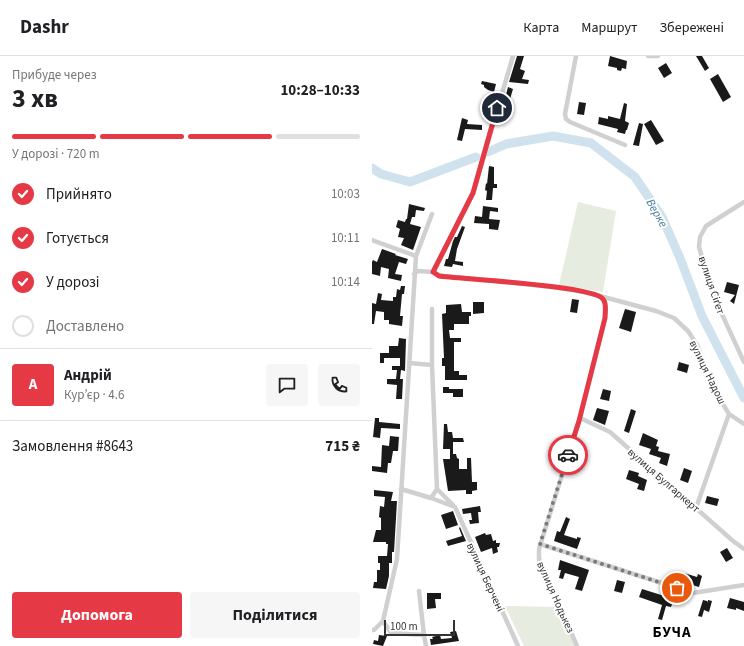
<!DOCTYPE html>
<html lang="uk">
<head>
<meta charset="utf-8">
<style>
  :root { --surface:#fff; --page:#f6f6f6; --text:#202124; --muted:#757577; --line:#e0e0e0; --accent:#e63946 }
  body { margin:0; font-family:"Source Sans 3",sans-serif; background:var(--page); color:var(--text); height:100vh; display:flex; flex-direction:column; font-size:15px; white-space:nowrap }
  * { box-sizing:border-box; margin:0 }
  p { font-size:13px; color:var(--muted) }
  .icon { flex:none; width:22px; height:22px; fill:none; stroke:currentColor; stroke-width:2; stroke-linecap:round; stroke-linejoin:round }
  .map { position:relative; flex:1; overflow:hidden }
  .details { display:flex; flex-direction:column; background:var(--surface); width:372px }
  .details>* { flex:none }
  .scale { position:absolute; left:12px; bottom:10px; width:71px; box-sizing:border-box; padding-left:4px; border:2px solid #333; border-top:0; font-size:11px; line-height:14px; white-space:nowrap; color:#333; -webkit-text-stroke:3px #fff; paint-order:stroke }
  .pin { position:absolute; display:grid; place-items:center; width:34px; height:34px; color:#fff; margin:-17px; border:2px solid #fff; border-radius:50%; box-shadow:0 1px 4px #0007 }
  .courier { position:absolute; display:grid; place-items:center; width:40px; height:40px; margin:-20px; border:3px solid #e63946; border-radius:50%; background:#fff; color:#222; box-shadow:0 1px 5px #0007 }
  .head em { font-style:normal; font-weight:700 }
  .head div { display:flex; flex-direction:column-reverse }
  .head { display:flex; align-items:center; justify-content:space-between; height:68px; padding:0 12px }
  h1 { font-size:26px; font-weight:700; line-height:30px }
  .bar { display:grid; grid-template-columns:repeat(4,1fr); gap:6px 4px; align-content:center; height:48px; padding:0 12px }
  .bar i { height:5px; border-radius:3px; background:var(--line) }
  .bar .selected { background:var(--accent) }
  .bar p { grid-column:span 4 }
  .line { display:flex; align-items:center; gap:10px; padding:0 12px; border-top:1px solid var(--line) }
  .line div { flex:1 }
  .round { display:grid; place-items:center; flex:none; width:42px; height:42px; border-radius:4px; background:var(--page) }
  ol { padding:0 12px; list-style:none }
  li { display:flex; align-items:center; gap:12px; height:44px }
  li p { margin-inline-start:auto }
  li .icon { padding:4px; border-radius:50%; background:var(--accent); color:#fff; stroke-width:4 }
  li:last-child { color:var(--muted) }
  li i { width:22px; height:22px; border:2px solid var(--line); border-radius:50% }
  .action { display:flex; gap:8px; margin-top:auto; padding:8px 12px }
  .action a { flex:1; height:46px; border-radius:4px; background:var(--accent); color:#fff; font-size:16px; font-weight:700; line-height:46px; text-align:center }
  .action a+a { background:var(--page); color:var(--text) }
  header { display:flex; align-items:center; gap:24px; box-sizing:border-box; height:56px; padding:0 20px; background:var(--surface); border-bottom:1px solid var(--line) }
  header strong { font-size:19px }
  nav { display:flex; gap:22px; margin-inline-start:auto; font-size:14px }
  main { display:flex; flex:1; min-height:0 }
  .map>svg:first-child { display:block }
  .green { fill:#e6ecdf }
  .lines { fill:none; stroke-linecap:round; stroke-linejoin:round }
  .river { stroke:#cfe2ee; stroke-width:9 }
  .building { fill:#1a1a1a }
  .minor { stroke:#d0d0d0; stroke-width:4.5 }
  .done { stroke:#7a7a7a; stroke-width:4; stroke-dasharray:0 7.2 }
  .route { stroke:#e63946; stroke-width:5 }
  .labels { text-anchor:middle; stroke-width:4; stroke-linejoin:round; paint-order:stroke }
  .street-label { font-size:11px; fill:#333; stroke:#fff }
  .water-label { font-size:12px; font-style:italic; fill:#3f7597; stroke:#fff }
  .district-label { font-size:15px; font-weight:bold; letter-spacing:1px; fill:#000; stroke:#fff }
</style>
</head>
<body>
<header>
<strong>Dashr</strong>
<nav><a>Карта</a><a>Маршрут</a><a>Збережені</a></nav>
</header>
<main>
<section class="details">
<div class="head"><div><h1>3 хв</h1><p>Прибуде через</p></div><em>10:28–10:33</em></div>
<div class="bar"><i class="selected"></i><i class="selected"></i><i class="selected"></i><i></i><p>У дорозі · 720 m</p></div>
<ol>
<li><svg class="icon" aria-label="check" viewBox="0 0 24 24"><path d="M5 12l5 5 9-10"/></svg>Прийнято<p>10:03</p></li>
<li><svg class="icon" aria-label="check" viewBox="0 0 24 24"><path d="M5 12l5 5 9-10"/></svg>Готується<p>10:11</p></li>
<li><svg class="icon" aria-label="check" viewBox="0 0 24 24"><path d="M5 12l5 5 9-10"/></svg>У дорозі<p>10:14</p></li>
<li><i></i>Доставлено</li>
</ol>
<div class="line" style="height:72px"><b class="round" style="background:var(--accent);color:#fff">А</b><div><b>Андрій</b><p>Кур’єр · 4.6</p></div><a class="round"><svg class="icon" aria-label="chat" viewBox="0 0 24 24"><path d="M4 5h16v11H9l-5 4z"/></svg></a><a class="round"><svg class="icon" aria-label="phone" viewBox="0 0 24 24"><path d="M5 4h4l2 5-3 2q2 4 5 5l2-3 5 2v4C11 20 4 13 5 4z"/></svg></a></div>
<div class="line" style="height:52px"><div>Замовлення #8643</div><b>715 ₴</b></div>
<div class="action"><a>Допомога</a><a>Поділитися</a></div>
</section>
<div class="map">
<svg width="372" height="590" viewBox="0 0 372 590">
  <rect width="100%" height="100%" fill="#fff"/>
  <!-- green -->
  <path class="green" d="M206,146L244,155L231,236L187,229Z
    M133,550L186,551L204,590H152Z"/>
  <g class="lines">
    <!-- river -->
    <path class="river" d="M116,96L134,88L181,80L219,87L263,121L290,161L308,202L330,260L372,342
      M0,112L9,118L38,126L104,101"/>
  </g>
  <!-- building -->
  <path class="building" d="M145,0H152L148,13L153,15L150,23L157,24L156,28L137,26Z
    M238,0L255,5L254,13L250,12L249,15L245,14V12L236,10Z
    M324,0H330L337,12L333,15Z
    M294,7L300,17L292,22L286,12Z
    M346,18L359,41L351,46L338,23Z
    M110,25L124,28L122,36L116,34L112,31V29L109,28Z
    M136,31L141,33L135,53H138V57H134V59L132,58L133,46H132Z
    M207,46L214,47L212,59L205,58Z
    M252,47L255,48L253,65L257,67L255,74H254L253,78L245,76L246,73L226,68L227,61L236,63V60L248,63Z
    M90,62L96,64L95,68L110,69V74L93,73L90,85L85,84Z
    M279,64L292,85L284,89L272,68Z
    M267,67L271,68L267,90L261,89Z
    M117,110L122,111V128H125V132H121L120,144H114L115,135L113,134L114,127L115,128Z
    M37,148L53,152L52,155L44,154L43,161H40L38,168L49,171L41,194L29,189L32,182L26,181L28,173L24,171L26,164L33,166L34,163H35Z
    M111,150L126,152V156L118,155L117,163L128,164L126,174L117,173V168L102,167L103,160L110,161Z
    M90,170L93,171L85,193L83,205L91,206V210L81,208L80,211L72,210L74,203H76L81,185L83,181H85Z
    M10,193L24,198L23,199L36,203L34,208L27,206L23,218L30,219L29,225L16,222L17,213L9,211L8,220L0,218V206L1,204L5,206Z
    M355,226L367,229L362,248L358,245L363,239L352,236Z
    M29,230H33L32,238H30L28,260H31L30,270L17,268V264H12V256L4,255L2,268H0V247L4,248L6,237L10,238L9,244L21,245V241H24L25,233L28,234Z
    M200,243L207,244L205,257L198,256Z
    M101,246H112V257L101,258Z
    M89,248L90,256H99V260H97V268H82V274H77L78,282H89V286H82V315H87V319H95V324H73V310H70V302H72L70,258L74,257V249Z
    M253,253L264,256L259,276L247,272Z
    M27,282L34,283L33,315L29,314L28,323H31L30,343H24L25,329L15,328V323H24L25,314H20V310H28V302H12V307H8V297H17V290H26Z
    M307,306L317,309L315,317L305,314Z
    M71,331H77V333H91V341H81V337H71Z
    M231,333L239,335L237,345L228,343Z
    M225,352L237,355L233,369L221,364Z
    M259,353L264,355L257,377L252,375Z
    M3,362H7V366L28,368V373L9,372L8,382L1,381Z
    M72,368H75L76,376H80L81,382H91L92,386H81V398H84L85,402L87,403V413H95V402H99L100,426H105V434L100,435V438H94V434L76,435L71,403H78V393H71Z
    M271,377L286,384L284,390L287,391L286,395L298,398L295,410L287,407L289,402L277,398L279,393L267,389Z
    M18,380L27,381L26,395H21L19,407H16L15,417L0,415V410L9,411L10,389L17,390Z
    M312,412L320,415L316,427L308,424Z
    M257,414L267,417L266,420L275,424L272,435L265,433L267,428L254,423Z
    M2,434L21,436L19,445H25L22,496H20V507H17V520L14,533L1,532L2,526H5V514H8V507H6V500H15L16,488H14V486H1L4,474H9V462L7,461L8,450L12,451L13,441L2,440Z
    M335,440L347,443L345,450L333,447Z
    M108,450L109,456H106L107,467L98,468L97,464H100L99,457L91,458L90,453Z
    M81,455L86,469L74,473L69,459Z
    M194,461L198,463L192,479L205,483V481L209,482L205,493L182,485L185,475L188,476Z
    M88,471L94,485L76,490L74,485L90,480L87,472Z
    M113,477L114,479L119,478L121,485L124,484V487H128L127,491H125L126,496L121,498L120,492L109,496L103,481Z
    M355,492L361,502L354,506L348,496Z
    M188,504L217,514L210,535L203,533L207,521L193,517L191,523L187,522L189,514H186Z
    M309,516L325,521L326,518L330,520L327,531L314,527L313,529L306,527Z
    M245,524L253,526L250,537L242,535Z
    M270,533L302,543L299,551L294,550L290,564L286,563L290,549L267,541Z
    M55,537H69V543H63L64,552L55,553Z
    M358,542L372,546V555L364,552V554L355,552Z
    M331,544L335,545V547L336,544L340,545L337,556L332,554L330,561L326,560Z
    M84,575L87,585L59,589L58,583H61L60,581L68,579L69,583L80,582L78,576Z
    M7,579L15,580L11,590L1,588L2,584L6,585Z"/>
  <g class="lines">
    <!-- minor -->
    <path class="minor" d="M204,0L193,58L194,63L198,66L253,89
      M276,0H286
      M372,146L334,170L328,181L327,191L337,225L348,254L372,306
      M0,184L44,200
      M61,216L67,219L72,220C94,223 223,231 232,244C235,248 233,256 233,262L207,365L167,493V503L205,590
      M42,218L46,215L61,216L101,137L141,0
      M228,240L284,255L302,262L316,275L325,289L346,340L357,358L324,452
      M60,253V309
      M37,307L60,309L65,433L59,442
      M357,358L372,368
      M208,362L238,376L361,485L372,493
      M29,433L59,442L83,451L146,590
      M65,433L81,449
      M168,488L321,537L372,529
      M47,535L52,579
      M0,574H2L11,565
      M54,590L52,579L19,577L11,565L25,503L44,200L60,158"/>
  </g>
  <g class="lines">
    <!-- done -->
    <path class="done" d="M196,399L168,488L305,532"/>
    <!-- route -->
    <path class="route" d="M125,52L101,137L61,216L67,220C90,223 222,230 231,243C235,248 233,256 233,262L207,365L196,399"/>
  </g>
  <g class="labels">
    <!-- street labels -->
    <g class="street-label">
      <text transform="translate(340 229) rotate(71)" y="4">вулиця Сіґет</text>
      <text transform="translate(336 316) rotate(64)" y="4">вулиця Надош</text>
      <text transform="translate(292 424) rotate(41)" y="4">вулиця Булгаркерт</text>
      <text transform="translate(114 521) rotate(65)" y="4">вулиця Берчені</text>
      <text transform="translate(184 541) rotate(66)" y="4">вулиця Нодькез</text>
    </g>
    <!-- water labels -->
    <g class="water-label">
      <text transform="translate(285 157) rotate(60)" y="4">Верке</text>
    </g>
    <!-- district labels -->
    <g class="district-label">
      <text x="300" y="581">БУЧА</text>
    </g>
  </g>
</svg>
<div class="scale">100 m</div>
<div class="pin" style="left:305px;top:532px;background:#ea580c"><svg class="icon" aria-label="bag" viewBox="0 0 24 24"><path d="M5 8h14l-1 12H6zM9 8a3 3 0 0 1 6 0"/></svg></div>
<div class="pin" style="left:125px;top:52px;background:#1f2937"><svg class="icon" aria-label="home" viewBox="0 0 24 24"><path d="M3 11l9-7 9 7M6 9v11h12V9"/></svg></div>
<div class="courier" style="left:196px;top:399px"><svg class="icon" aria-label="car" viewBox="0 0 24 24"><path d="M5 17H2v-5l4-1 3-4h7l3 4 3 1v5h-3M9 17h6M6 11h13"/><circle cx="7" cy="17" r="2"/><circle cx="17" cy="17" r="2"/></svg></div>
</div>
</main>
</body>
</html>
